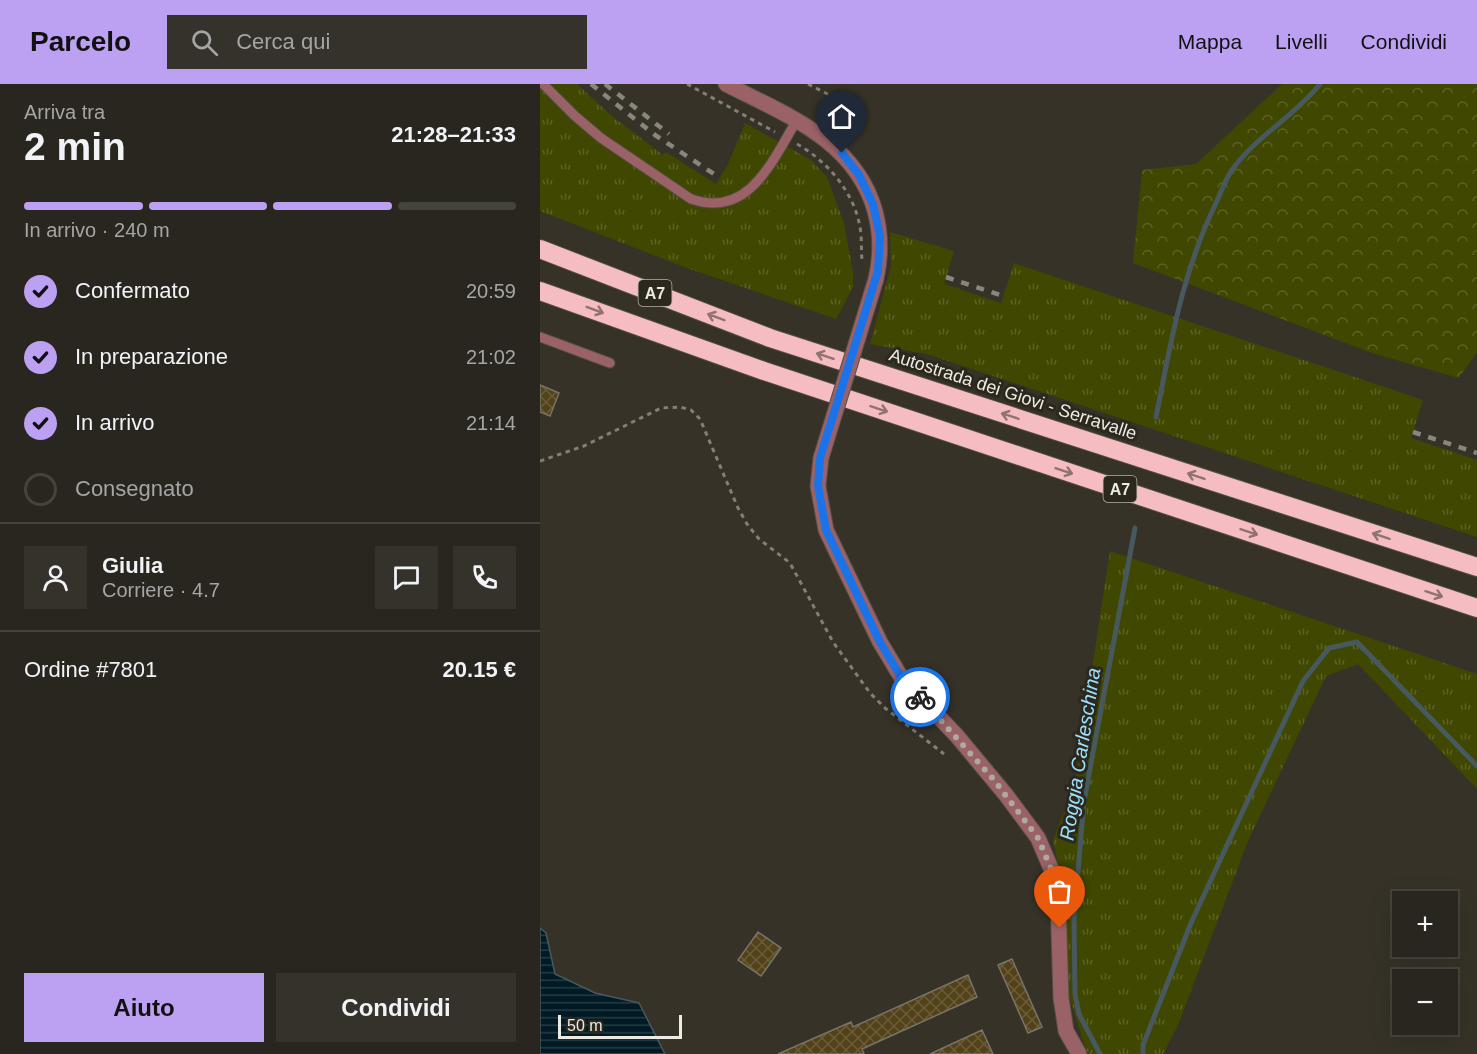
<!DOCTYPE html>
<html lang="it">
<head>
<meta charset="utf-8">
<style>
  :root { --surface:#28261e; --page:#34322b; --text:#f1f3f6; --muted:#a5a5a4; --line:#44433c; --accent:#bca0f2 }
  body { margin:0; font-family:Arial,sans-serif; background:var(--page); color:var(--text); height:100vh; display:flex; flex-direction:column; font-size:22px; white-space:nowrap }
  * { box-sizing:border-box; margin:0 }
  p { font-size:20px; color:var(--muted) }
  .icon { flex:none; width:33px; height:33px; fill:none; stroke:currentColor; stroke-width:2; stroke-linecap:round; stroke-linejoin:round }
  .map { position:relative; flex:1; overflow:hidden }
  .details { display:flex; flex-direction:column; background:var(--surface); width:540px }
  .details>* { flex:none }
  .controls { position:absolute; left:852px; top:807px; display:grid; gap:12px }
  .controls a { display:grid; place-items:center; width:66px; height:66px; border-radius:0px; background:var(--surface); box-shadow:0 6px 24px #0002,0 0 0 2px var(--line); font-size:30px }
  .scale { position:absolute; left:18px; bottom:15px; width:124px; box-sizing:border-box; padding-left:6px; border:3px solid #eceae3; border-top:0; font-size:16px; line-height:21px; white-space:nowrap; color:#eceae3; -webkit-text-stroke:4px #2c281e; paint-order:stroke }
  .pin { position:absolute; display:grid; place-items:center; width:51px; height:51px; color:#fff; margin:-62px -26px; border-radius:50% 50% 50% 0; rotate:-45deg; box-shadow:0 0 6px #0007 }
  .pin .icon { rotate:45deg }
  .courier { position:absolute; display:grid; place-items:center; width:60px; height:60px; margin:-30px; border:4px solid #1a73e8; border-radius:50%; background:#fff; color:#222; box-shadow:0 2px 8px #0007 }
  .overview em { font-style:normal; font-weight:800 }
  .overview div { display:flex; flex-direction:column-reverse }
  .overview { display:flex; align-items:center; justify-content:space-between; height:102px; padding:0 24px }
  h1 { font-size:39px; font-weight:800; line-height:45px }
  .bar { display:grid; grid-template-columns:repeat(4,1fr); gap:9px 6px; align-content:center; height:72px; padding:0 24px }
  .bar i { height:8px; border-radius:4px; background:var(--line) }
  .bar .active { background:var(--accent) }
  .bar p { grid-column:span 4 }
  .line { display:flex; align-items:center; gap:15px; padding:0 24px; border-top:2px solid var(--line) }
  .line div { flex:1 }
  .round { display:grid; place-items:center; flex:none; width:63px; height:63px; border-radius:0px; background:var(--page) }
  ol { padding:0 24px; list-style:none }
  li { display:flex; align-items:center; gap:18px; height:66px }
  li p { margin-inline-start:auto }
  li .icon { padding:6px; border-radius:50%; background:var(--accent); color:#111; stroke-width:4 }
  li:last-child { color:var(--muted) }
  li i { width:33px; height:33px; border:3px solid var(--line); border-radius:50% }
  .cta { display:flex; gap:12px; margin-top:auto; padding:12px 24px }
  .cta a { flex:1; height:69px; border-radius:0px; background:var(--accent); color:#111; font-size:24px; font-weight:800; line-height:69px; text-align:center }
  .cta a+a { background:var(--page); color:var(--text) }
  header { display:flex; align-items:center; gap:36px; box-sizing:border-box; height:84px; padding:0 30px; background:var(--accent); color:#111 }
  header strong { font-size:28px }
  nav { display:flex; gap:33px; margin-inline-start:auto; font-size:21px }
  .search { width:420px; height:54px; background:var(--page); display:flex; align-items:center; gap:15px; box-sizing:border-box; padding:0 21px; border-radius:0px; color:var(--muted); font-size:22px }
  main { display:flex; flex:1; min-height:0 }
  .map>svg:first-child { display:block }
  .grass { fill:url(#grass-tufts) }
  .forest { fill:url(#forest-crowns) }
  .water { fill:url(#water-rules); stroke:#47595e; stroke-width:1.5 }
  .lines { fill:none; stroke-linecap:round; stroke-linejoin:round }
  .stream { stroke:#47595e; stroke-width:5 }
  .building { fill:url(#building-cross-hatch); stroke:#797469; stroke-width:1.5 }
  .service-casing { stroke:#534f46; stroke-width:11 }
  .minor-casing { stroke:#534f46; stroke-width:17 }
  .motorway-casing { stroke:#534f46; stroke-width:20 }
  .path { stroke:#837f77; stroke-width:3; stroke-dasharray:4.5 4.5; stroke-linecap:butt }
  .service { stroke:#9a6266; stroke-width:9 }
  .minor { stroke:#9a6266; stroke-width:15 }
  .motorway { stroke:#f5bdc1; stroke-width:18 }
  .rail { stroke:#89867d; stroke-width:4.5; stroke-dasharray:8 8; stroke-linecap:butt }
  .minor-bridge-casing { stroke:#534f46; stroke-width:17; stroke-linecap:butt }
  .minor-bridge { stroke:#9a6266; stroke-width:15 }
  .oneway { stroke:#907270 }
  .done { stroke:#acaaa2; stroke-width:6; stroke-dasharray:0 10.8 }
  .route { stroke:#1a73e8; stroke-width:8 }
  .labels { text-anchor:middle; stroke-width:6; stroke-linejoin:round; paint-order:stroke }
  .shield { fill:#2c281e; stroke:#b2b0a8; stroke-width:1.5 }
  .shield-label { font-size:16px; font-weight:bold; fill:#eceae3 }
  .street-label { font-size:18px; fill:#eceae3; stroke:#2c281e }
  .water-label { font-size:20px; font-style:italic; fill:#9be1fd; stroke:#2c281e }
</style>
</head>
<body>
<header>
<strong>Parcelo</strong>
<div class="search"><svg class="icon" aria-label="search" viewBox="0 0 24 24"><circle cx="10" cy="10" r="6"/><path d="M15 15l6 6"/></svg>Cerca qui</div>
<nav><a>Mappa</a><a>Livelli</a><a>Condividi</a></nav>
</header>
<main>
<section class="details">
<div class="overview"><div><h1>2 min</h1><p>Arriva tra</p></div><em>21:28–21:33</em></div>
<div class="bar"><i class="active"></i><i class="active"></i><i class="active"></i><i></i><p>In arrivo · 240 m</p></div>
<ol>
<li><svg class="icon" aria-label="check" viewBox="0 0 24 24"><path d="M5 12l5 5 9-10"/></svg>Confermato<p>20:59</p></li>
<li><svg class="icon" aria-label="check" viewBox="0 0 24 24"><path d="M5 12l5 5 9-10"/></svg>In preparazione<p>21:02</p></li>
<li><svg class="icon" aria-label="check" viewBox="0 0 24 24"><path d="M5 12l5 5 9-10"/></svg>In arrivo<p>21:14</p></li>
<li><i></i>Consegnato</li>
</ol>
<div class="line" style="height:108px"><a class="round"><svg class="icon" aria-label="person" viewBox="0 0 24 24"><circle cx="12" cy="8" r="4"/><path d="M4 21q1-7 8-7t8 7"/></svg></a><div><b>Giulia</b><p>Corriere · 4.7</p></div><a class="round"><svg class="icon" aria-label="chat" viewBox="0 0 24 24"><path d="M4 5h16v11H9l-5 4z"/></svg></a><a class="round"><svg class="icon" aria-label="phone" viewBox="0 0 24 24"><path d="M5 4h4l2 5-3 2q2 4 5 5l2-3 5 2v4C11 20 4 13 5 4z"/></svg></a></div>
<div class="line" style="height:78px"><div>Ordine #7801</div><b>20.15 €</b></div>
<div class="cta"><a>Aiuto</a><a>Condividi</a></div>
</section>
<div class="map">
<svg width="937" height="970" viewBox="0 0 937 970">
  <defs>
    <pattern id="grass-tufts" width="24" height="20" patternUnits="userSpaceOnUse" patternTransform="scale(1.5)"><rect width="24" height="20" fill="#404700"/><path d="M3 7l-1-3M5 7V3M7 7l1-3M15 17l-1-3M17 17v-4M19 17l1-3" fill="none" stroke="#5c6225"/></pattern>
    <pattern id="forest-crowns" width="20" height="18" patternUnits="userSpaceOnUse" patternTransform="scale(1.5)"><rect width="20" height="18" fill="#404700"/><path d="M2 6a3 3 0 1 1 6 0M12 15a3 3 0 1 1 6 0" fill="none" stroke="#5c6225"/></pattern>
    <pattern id="water-rules" width="6" height="5" patternUnits="userSpaceOnUse" patternTransform="scale(1.5)"><rect width="6" height="5" fill="#001b25"/><path d="M0 2.5h6" fill="none" stroke="#253c44"/></pattern>
    <pattern id="building-cross-hatch" width="8" height="8" patternUnits="userSpaceOnUse" patternTransform="scale(1.5)"><rect width="8" height="8" fill="#524219"/><path d="M0 0l8 8M0 8l8-8" fill="none" stroke="#6b5d3a"/></pattern>
  </defs>
  <rect width="100%" height="100%" fill="#363228"/>
  <!-- grass -->
  <path class="grass" d="M0,0H37L73,33L123,71L126,68L176,100L188,80L205,39L271,76L287,93L304,139L313,188V203L296,235L147,184L0,127Z
    M350,148L414,167L404,200L461,219L474,179L883,316L871,354L937,376V453L387,270L330,260L351,182Z
    M570,467L937,590V705L818,580L786,592L708,757L638,941L623,970H549L545,963L529,911L526,815L513,756L534,703Z"/>
  <!-- forest -->
  <path class="forest" d="M742,0H937V268L919,294L832,269L593,179L602,86L656,80Z"/>
  <!-- water -->
  <path class="water" d="M0,844L6,849L15,890L55,909L99,919L125,970H0Z"/>
  <g class="lines">
    <!-- stream -->
    <path class="stream" d="M616,333C631,258 642,189 676,119C681,108 685,96 692,86C716,52 755,32 780,0
      M560,970L539,930L535,910L534,834L544,717L595,444
      M603,970V961L651,839L763,597L789,564L817,558L937,682"/>
  </g>
  <!-- building -->
  <path class="building" d="M0,301L19,309L10,332L0,328Z
    M218,848L241,864L221,892L198,876Z
    M472,875L502,943L488,949L458,881Z
    M428,891L437,913L322,965L324,970H238L311,938L313,943Z
    M442,946L453,970H390Z"/>
  <g class="lines">
    <defs>
      <path id="service" d="M3,0L35,32L61,54L151,115C209,135 232,77 257,36
        M0,253L70,279"/>
      <path id="minor" d="M186,0C246,31 315,56 335,127C341,149 341,173 336,195
        M281,374L278,402L286,446L340,558L361,593L417,652L466,711L498,754L512,787L518,816L521,914L526,947L539,970"/>
      <path id="motorway" d="M0,165L230,254L937,483
        M0,207L224,287L937,524"/>
    </defs>
    <!-- service casing -->
    <use href="#service" class="service-casing"/>
    <!-- minor casing -->
    <use href="#minor" class="minor-casing"/>
    <!-- motorway casing -->
    <use href="#motorway" class="motorway-casing"/>
    <!-- path -->
    <path class="path" d="M147,0L235,48
      M268,0L303,18
      M257,60C287,77 314,108 320,143C322,154 321,165 322,176
      M0,377L44,362L121,324L140,323L151,326L160,335L198,424L207,440L219,455L250,479L293,558L330,609L345,624L404,670"/>
    <!-- service -->
    <use href="#service" class="service"/>
    <!-- minor -->
    <use href="#minor" class="minor"/>
    <!-- motorway -->
    <use href="#motorway" class="motorway"/>
    <!-- rail -->
    <path class="rail" d="M51,0L115,51L180,94
      M65,0L129,50
      M406,193L463,212
      M873,348L937,369"/>
    <defs>
      <path id="minor-bridge" d="M281,374L336,195"/>
    </defs>
    <!-- minor-bridge casing -->
    <use href="#minor-bridge" class="minor-bridge-casing"/>
    <!-- minor-bridge -->
    <use href="#minor-bridge" class="minor-bridge"/>
  </g>
  <!-- one-way arrows -->
  <defs><path id="oneway-shaft" d="M-6 0H5M1.5-3L5.5 0L1.5 3" fill="none" stroke-width="1.6" stroke-linecap="round" stroke-linejoin="round" transform="scale(1.5)"/></defs>
  <g class="oneway">
    <use href="#oneway-shaft" transform="translate(55 226) rotate(20)"/>
    <use href="#oneway-shaft" transform="translate(176 233) rotate(-159)"/>
    <use href="#oneway-shaft" transform="translate(285 272) rotate(-162)"/>
    <use href="#oneway-shaft" transform="translate(339 325) rotate(18)"/>
    <use href="#oneway-shaft" transform="translate(470 332) rotate(-162)"/>
    <use href="#oneway-shaft" transform="translate(524 387) rotate(18)"/>
    <use href="#oneway-shaft" transform="translate(656 392) rotate(-162)"/>
    <use href="#oneway-shaft" transform="translate(709 448) rotate(18)"/>
    <use href="#oneway-shaft" transform="translate(841 452) rotate(-162)"/>
    <use href="#oneway-shaft" transform="translate(894 510) rotate(18)"/>
  </g>
  <g class="lines">
    <!-- done -->
    <path class="done" d="M380,613L454,696L498,754L512,787L518,816L520,844"/>
    <!-- route -->
    <path class="route" d="M302,69L319,91L333,120L340,152L338,187L280,374L278,402L286,446L340,558L361,593L380,613"/>
  </g>
  <g class="labels">
    <!-- shield labels -->
    <g class="shield">
      <rect x="98.5" y="196" width="33" height="26" rx="4.5"/>
      <rect x="563.5" y="392" width="33" height="26" rx="4.5"/>
    </g>
    <g class="shield-label">
      <text x="115" y="215">A7</text>
      <text x="580" y="411">A7</text>
    </g>
    <!-- street labels -->
    <g class="street-label">
      <text transform="translate(473 310) rotate(18)" y="6">Autostrada dei Giovi - Serravalle</text>
    </g>
    <!-- water labels -->
    <g class="water-label">
      <text transform="translate(540 670) rotate(-81)" y="7">Roggia Carleschina</text>
    </g>
  </g>
</svg>
<div class="controls">
<a>+</a>
<a>−</a>
</div>
<div class="scale">50 m</div>
<div class="pin" style="left:520px;top:844px;background:#ea580c"><svg class="icon" aria-label="bag" viewBox="0 0 24 24"><path d="M5 8h14l-1 12H6zM9 8a3 3 0 0 1 6 0"/></svg></div>
<div class="pin" style="left:302px;top:69px;background:#1f2937"><svg class="icon" aria-label="home" viewBox="0 0 24 24"><path d="M3 11l9-7 9 7M6 9v11h12V9"/></svg></div>
<div class="courier" style="left:380px;top:613px"><svg class="icon" aria-label="bike" viewBox="0 0 24 24"><circle cx="6" cy="16" r="4"/><circle cx="18" cy="16" r="4"/><path d="M6 16l4-8h5l3 8M10 8l3 8H6M13 5h3"/></svg></div>
</div>
</main>
</body>
</html>
